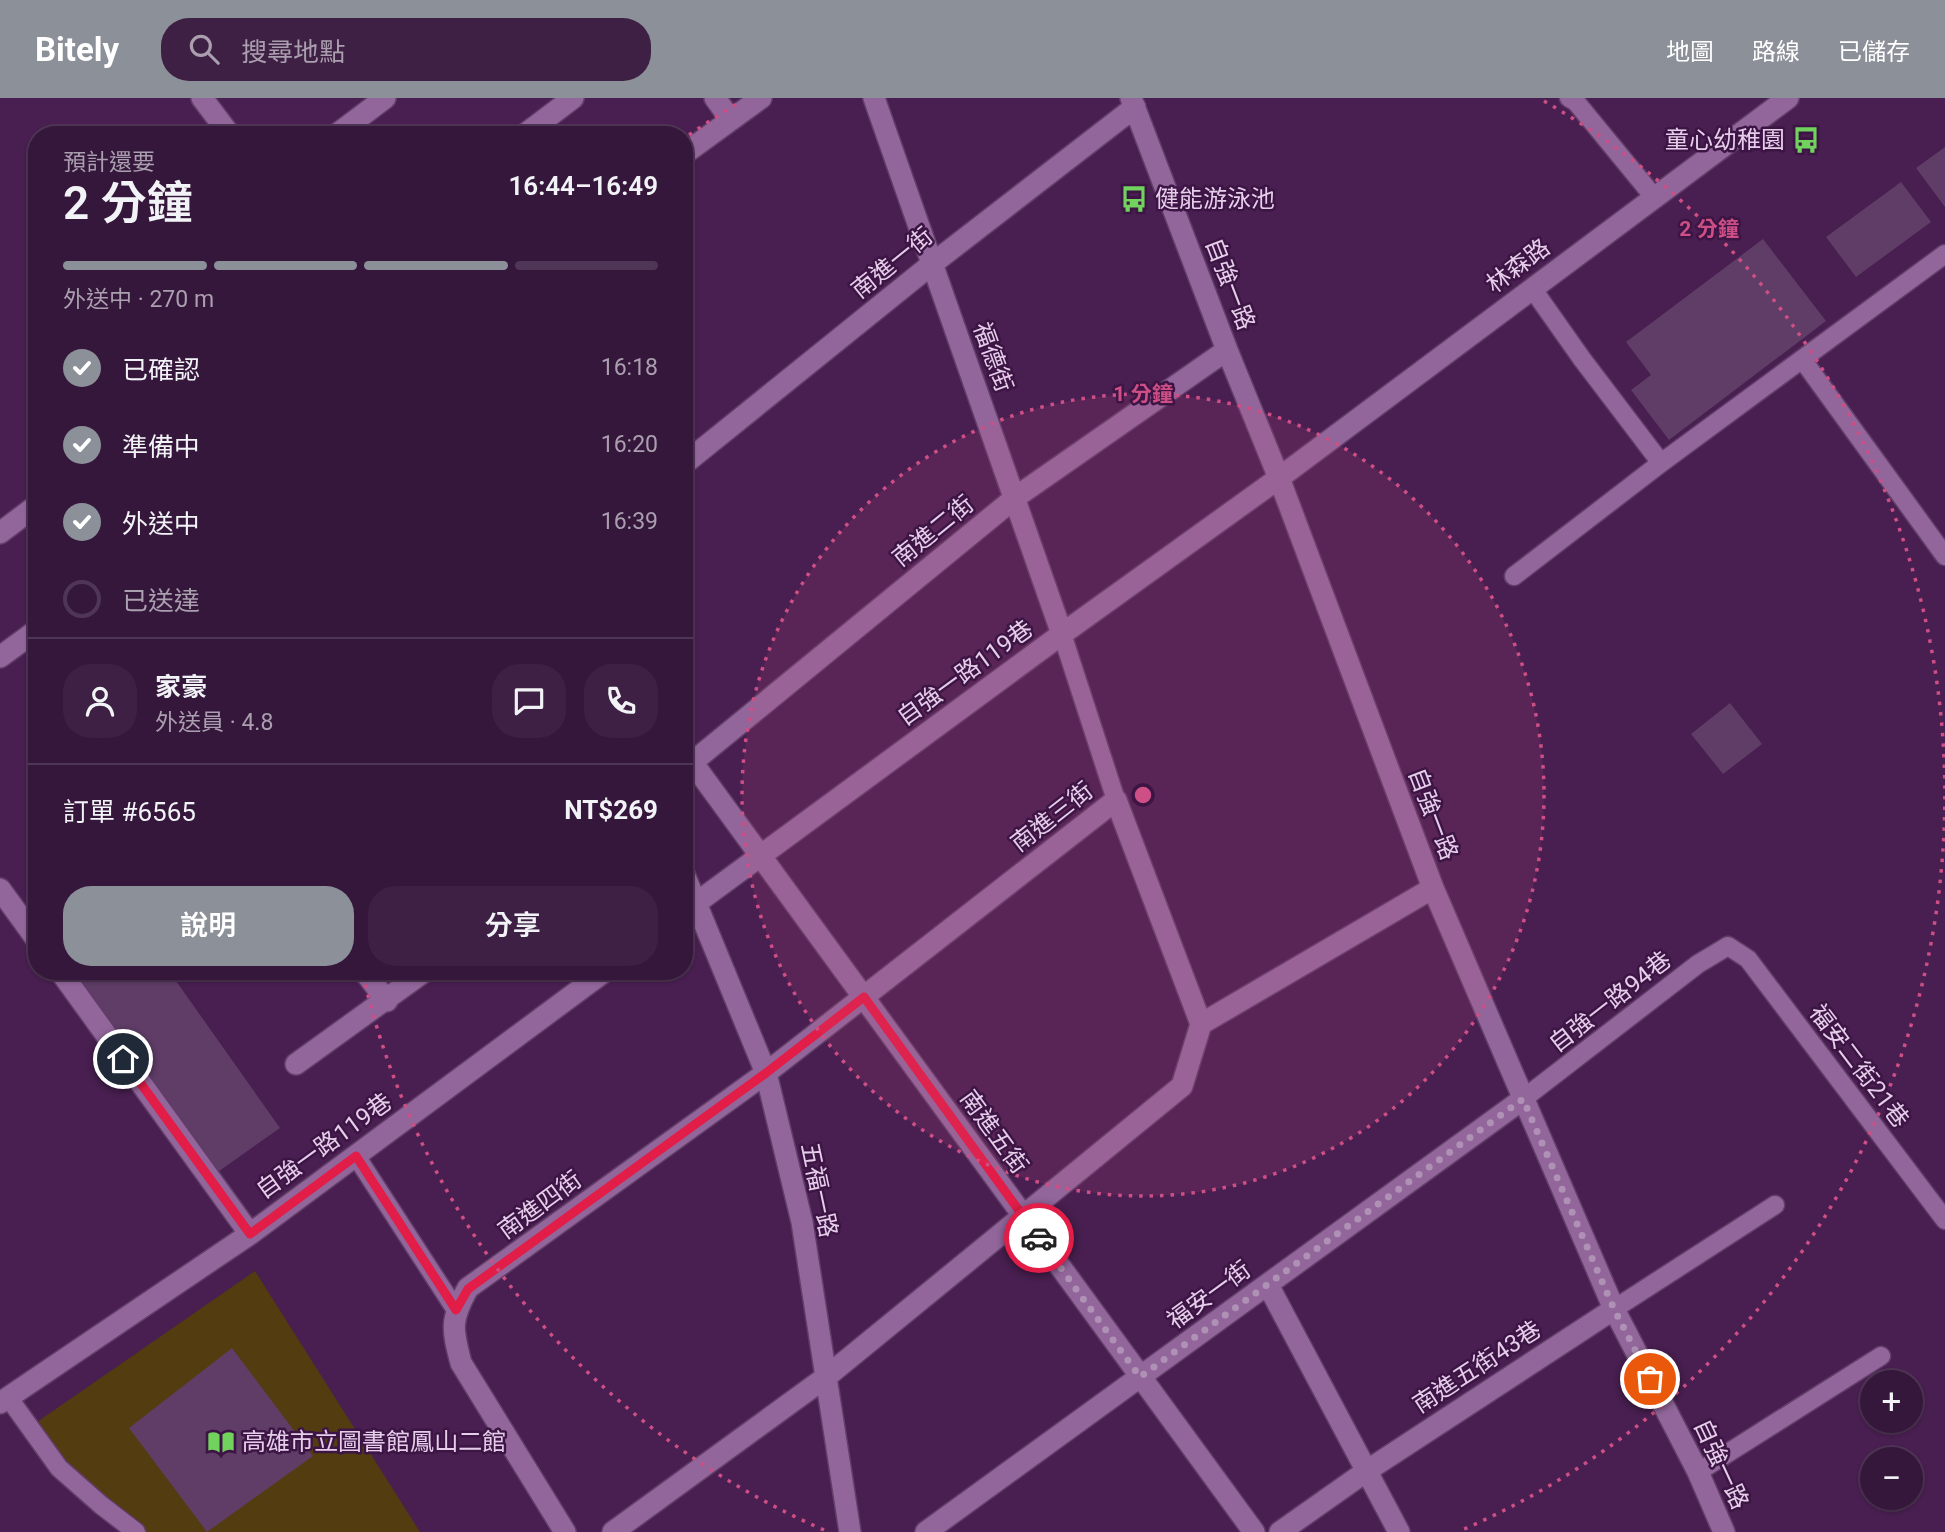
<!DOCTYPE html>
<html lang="zh-TW">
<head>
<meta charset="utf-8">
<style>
  :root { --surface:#36173c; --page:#3d2043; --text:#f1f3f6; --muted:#aa9faf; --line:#503656; --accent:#8c9099 }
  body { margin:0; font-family:Roboto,"Noto Sans TC",sans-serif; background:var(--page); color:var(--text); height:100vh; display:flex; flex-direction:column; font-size:26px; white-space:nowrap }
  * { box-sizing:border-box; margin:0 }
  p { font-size:23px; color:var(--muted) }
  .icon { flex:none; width:38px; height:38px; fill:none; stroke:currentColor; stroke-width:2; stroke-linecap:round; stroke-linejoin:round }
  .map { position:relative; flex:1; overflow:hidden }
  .drawer { position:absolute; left:28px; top:28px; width:665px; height:854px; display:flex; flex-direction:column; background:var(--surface); border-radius:28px; box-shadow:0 2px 5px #0004,0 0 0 2px var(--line) }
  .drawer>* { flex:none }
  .fabs { position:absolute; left:1860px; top:1272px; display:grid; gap:14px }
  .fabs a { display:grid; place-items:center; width:63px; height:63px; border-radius:50%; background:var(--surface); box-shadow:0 2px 5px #0004,0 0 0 2px var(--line); font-size:35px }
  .pin { position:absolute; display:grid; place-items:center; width:60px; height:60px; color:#fff; margin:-30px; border:4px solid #fff; border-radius:50%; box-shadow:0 2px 7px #0007 }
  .courier { position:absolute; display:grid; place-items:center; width:70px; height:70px; margin:-35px; border:5px solid #e11d48; border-radius:50%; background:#fff; color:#222; box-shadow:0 2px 9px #0007 }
  .headline em { font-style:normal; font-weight:600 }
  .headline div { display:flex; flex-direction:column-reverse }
  .headline { display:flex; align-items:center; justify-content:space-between; height:119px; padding:0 35px }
  h1 { font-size:46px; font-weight:600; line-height:52px }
  .bar { display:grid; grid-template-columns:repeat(4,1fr); gap:10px 7px; align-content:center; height:84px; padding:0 35px }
  .bar i { height:9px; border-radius:5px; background:var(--line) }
  .bar .active { background:var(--accent) }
  .bar p { grid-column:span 4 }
  .line { display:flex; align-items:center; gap:18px; padding:0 35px; border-top:2px solid var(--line) }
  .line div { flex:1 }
  .round { display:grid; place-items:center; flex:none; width:74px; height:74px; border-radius:28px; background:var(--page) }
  ol { padding:0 35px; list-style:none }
  li { display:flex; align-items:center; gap:21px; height:77px }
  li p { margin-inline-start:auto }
  li .icon { padding:7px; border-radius:50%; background:var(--accent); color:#fff; stroke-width:4 }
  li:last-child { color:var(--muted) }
  li i { width:38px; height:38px; border:4px solid var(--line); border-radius:50% }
  .primary-button { display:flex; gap:14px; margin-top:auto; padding:14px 35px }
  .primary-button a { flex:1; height:80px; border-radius:28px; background:var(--accent); color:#fff; font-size:28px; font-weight:600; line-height:80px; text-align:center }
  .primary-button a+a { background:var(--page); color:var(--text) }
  header { display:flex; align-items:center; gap:42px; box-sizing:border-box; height:98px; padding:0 35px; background:var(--accent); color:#fff }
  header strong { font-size:33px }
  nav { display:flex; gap:38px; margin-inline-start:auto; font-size:24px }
  .search { width:490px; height:63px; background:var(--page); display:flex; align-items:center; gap:18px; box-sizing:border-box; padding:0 24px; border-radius:28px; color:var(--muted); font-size:26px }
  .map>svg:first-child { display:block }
  .green { fill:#533c0f }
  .building { fill:#5f3d67 }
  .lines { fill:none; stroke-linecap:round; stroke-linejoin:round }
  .lane-casing { stroke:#613d68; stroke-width:21 }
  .street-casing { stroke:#613d68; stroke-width:24 }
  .lane { stroke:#92669b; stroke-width:18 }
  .street { stroke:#92669b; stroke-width:21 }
  .done { stroke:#af91b5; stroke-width:7; stroke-dasharray:0 12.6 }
  .route { stroke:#e11d48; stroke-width:9 }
  .ring { fill:none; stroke:#cd4f86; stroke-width:3.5; stroke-dasharray:3.5 7 }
  .labels { text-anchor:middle; stroke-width:5; stroke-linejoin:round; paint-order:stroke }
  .poi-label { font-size:24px; fill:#e6ceeb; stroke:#3d1545; text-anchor:start }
  .street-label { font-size:24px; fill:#e6ceeb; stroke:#3d1545 }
  .centre { fill:#cd4f86; stroke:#3d1545; stroke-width:3.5 }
  .ring-label { font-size:21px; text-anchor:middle; font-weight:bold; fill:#cd4f86; stroke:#3d1545; stroke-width:5; stroke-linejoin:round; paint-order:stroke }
</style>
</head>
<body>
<header>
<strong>Bitely</strong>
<div class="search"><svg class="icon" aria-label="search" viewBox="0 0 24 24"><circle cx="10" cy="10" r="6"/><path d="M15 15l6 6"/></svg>搜尋地點</div>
<nav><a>地圖</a><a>路線</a><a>已儲存</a></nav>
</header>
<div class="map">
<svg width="1945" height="1434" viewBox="0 0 1945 1434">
  <rect width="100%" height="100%" fill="#481f50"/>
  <!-- green -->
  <path class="green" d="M255,1173L420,1434H146L27,1331Z"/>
  <!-- building -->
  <path class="building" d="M1945,49V109L1916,70Z
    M1901,84L1931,124L1856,179L1826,139Z
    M1763,141L1826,223L1669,342L1631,292L1651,277L1626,244Z
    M1730,605L1762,646L1723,676L1691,636Z
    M67,873H169L280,1030L212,1078Z
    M232,1250L313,1358L207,1434L129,1330Z"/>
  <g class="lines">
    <defs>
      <path id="lane" d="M1569,0L1576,4L1654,99
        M1532,190L1582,261L1661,365
        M1802,261L1945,458
        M1514,478L1661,365L1945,156
        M1062,536L1116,702
        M1523,1001L1698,866L1728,848L1748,861L1945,1122
        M356,1058L456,1212
        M1614,1211L1775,1107
        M8,1299L59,1370L101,1407L136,1434
        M1698,1374L1881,1258"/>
      <path id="street" d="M202,0L230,37
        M715,0L731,22
        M874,0L1062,536
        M1131,0L1227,252L1279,380L1433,790L1614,1211L1698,1374L1724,1434
        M336,37L385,0
        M524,37L573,0
        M684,56L761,0
        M684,366L932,166L1135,9
        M0,435L37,407
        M0,559L37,532
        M692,664L1254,1434
        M684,671L1016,399L1227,252
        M684,776L766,975L802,1124L850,1434
        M0,791L37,842
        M684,814L1062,536L1279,380L1788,0
        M60,873L250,1136
        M364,873L387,903
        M1201,926L1433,790
        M296,966L425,873
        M1268,1187L1399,1434
        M0,1305L250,1136L605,873
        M565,1434L461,1265C452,1231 450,1222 468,1190L766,975L1116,702L1201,926L1182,988L826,1279L613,1434
        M926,1434L1523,1001
        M1280,1434L1368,1372L1614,1211"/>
    </defs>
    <!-- lane casing -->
    <use href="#lane" class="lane-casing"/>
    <!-- street casing -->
    <use href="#street" class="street-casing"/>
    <!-- lane -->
    <use href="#lane" class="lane"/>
    <!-- street -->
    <use href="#street" class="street"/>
  </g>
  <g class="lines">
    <!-- done -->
    <path class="done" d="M1039,1140L1140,1279L1523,1001L1614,1211L1650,1281"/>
    <!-- route -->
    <path class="route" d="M123,961L250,1136L356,1058L456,1212L468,1191L766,975L864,899L1039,1140"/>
  </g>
  <!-- distance rings -->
  <circle cx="1143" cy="697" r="401" fill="#cd4f86" fill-opacity=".12"/>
  <g class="ring">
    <circle cx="1143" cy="697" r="401"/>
    <path d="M824 1432A801 801 0 0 1 363 877M689 37A801 801 0 0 1 742 3M1544 3A801 801 0 0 1 1462 1432"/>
  </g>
  <!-- icons -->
  <defs>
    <symbol id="bus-bare" viewBox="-9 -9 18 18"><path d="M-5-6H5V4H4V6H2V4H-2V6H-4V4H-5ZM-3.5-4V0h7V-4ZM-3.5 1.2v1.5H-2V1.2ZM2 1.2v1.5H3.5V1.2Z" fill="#71d25e" stroke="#3d1545" stroke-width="2.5" paint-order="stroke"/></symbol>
    <symbol id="library-bare" viewBox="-9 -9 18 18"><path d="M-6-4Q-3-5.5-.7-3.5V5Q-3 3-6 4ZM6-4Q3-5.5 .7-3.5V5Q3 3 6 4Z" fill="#71d25e" stroke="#3d1545" stroke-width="2.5" paint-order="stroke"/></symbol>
  </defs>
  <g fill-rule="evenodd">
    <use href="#bus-bare" x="1787" y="23" width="38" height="38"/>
    <use href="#bus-bare" x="1115" y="82" width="38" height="38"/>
    <use href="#library-bare" x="202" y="1325" width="38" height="38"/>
  </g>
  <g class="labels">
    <!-- poi labels -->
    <g class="poi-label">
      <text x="1785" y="50" text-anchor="end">童心幼稚園</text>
      <text x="1155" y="109">健能游泳池</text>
      <text x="242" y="1352">高雄市立圖書館鳳山二館</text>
    </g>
    <!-- street labels -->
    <g class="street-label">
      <text transform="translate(892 165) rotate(-39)" y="8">南進一街</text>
      <text transform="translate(1518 168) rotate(-37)" y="8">林森路</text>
      <text transform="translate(1230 186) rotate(69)" y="8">自強一路</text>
      <text transform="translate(993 259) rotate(70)" y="8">福德街</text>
      <text transform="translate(933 433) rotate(-39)" y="8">南進二街</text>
      <text transform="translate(965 575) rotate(-36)" y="8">自強一路119巷</text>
      <text transform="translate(1433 716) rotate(69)" y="8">自強一路</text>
      <text transform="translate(1052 719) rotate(-38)" y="8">南進三街</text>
      <text transform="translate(1610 904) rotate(-38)" y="8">自強一路94巷</text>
      <text transform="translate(1859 968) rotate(53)" y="8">福安二街21巷</text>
      <text transform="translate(994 1034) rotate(54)" y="8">南進五街</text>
      <text transform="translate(324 1048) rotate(-36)" y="8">自強一路119巷</text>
      <text transform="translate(819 1092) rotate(78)" y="8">五福一路</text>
      <text transform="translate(540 1107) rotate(-36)" y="8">南進四街</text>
      <text transform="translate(1209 1197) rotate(-36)" y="8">福安一街</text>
      <text transform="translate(1477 1269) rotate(-33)" y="8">南進五街43巷</text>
      <text transform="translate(1721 1366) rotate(65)" y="8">自強一路</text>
    </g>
  </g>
  <circle cx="1143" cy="697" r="10" class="centre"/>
  <g class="ring-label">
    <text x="1709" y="138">2 分鐘</text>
    <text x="1143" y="303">1 分鐘</text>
  </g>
</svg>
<div class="fabs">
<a>+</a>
<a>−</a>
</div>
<div class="pin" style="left:1650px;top:1281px;background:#ea580c"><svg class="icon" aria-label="bag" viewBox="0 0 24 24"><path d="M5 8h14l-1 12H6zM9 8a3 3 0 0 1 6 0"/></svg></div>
<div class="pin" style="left:123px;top:961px;background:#1f2937"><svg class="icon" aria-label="home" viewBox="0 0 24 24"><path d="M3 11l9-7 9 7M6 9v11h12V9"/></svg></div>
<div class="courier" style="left:1039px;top:1140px"><svg class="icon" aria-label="car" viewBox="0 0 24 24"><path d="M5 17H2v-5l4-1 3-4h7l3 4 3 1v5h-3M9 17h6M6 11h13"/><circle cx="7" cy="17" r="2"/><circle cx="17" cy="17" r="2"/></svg></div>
<section class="drawer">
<div class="headline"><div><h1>2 分鐘</h1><p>預計還要</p></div><em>16:44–16:49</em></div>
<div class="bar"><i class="active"></i><i class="active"></i><i class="active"></i><i></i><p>外送中 · 270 m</p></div>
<ol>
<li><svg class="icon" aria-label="check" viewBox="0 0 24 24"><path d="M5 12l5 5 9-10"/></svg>已確認<p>16:18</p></li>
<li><svg class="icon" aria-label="check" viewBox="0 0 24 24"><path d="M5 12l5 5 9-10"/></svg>準備中<p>16:20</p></li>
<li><svg class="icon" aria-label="check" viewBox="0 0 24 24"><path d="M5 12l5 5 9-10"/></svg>外送中<p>16:39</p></li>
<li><i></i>已送達</li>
</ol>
<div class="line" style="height:126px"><a class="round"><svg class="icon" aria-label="person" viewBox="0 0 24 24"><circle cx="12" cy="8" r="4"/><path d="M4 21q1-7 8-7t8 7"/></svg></a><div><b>家豪</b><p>外送員 · 4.8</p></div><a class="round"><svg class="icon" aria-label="chat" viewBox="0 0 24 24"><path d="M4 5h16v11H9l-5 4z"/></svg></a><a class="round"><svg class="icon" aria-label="phone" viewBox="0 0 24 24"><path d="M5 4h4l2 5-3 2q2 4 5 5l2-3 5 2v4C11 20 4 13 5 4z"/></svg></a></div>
<div class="line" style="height:91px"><div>訂單 #6565</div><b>NT$269</b></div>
<div class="primary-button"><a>說明</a><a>分享</a></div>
</section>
</div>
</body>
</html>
